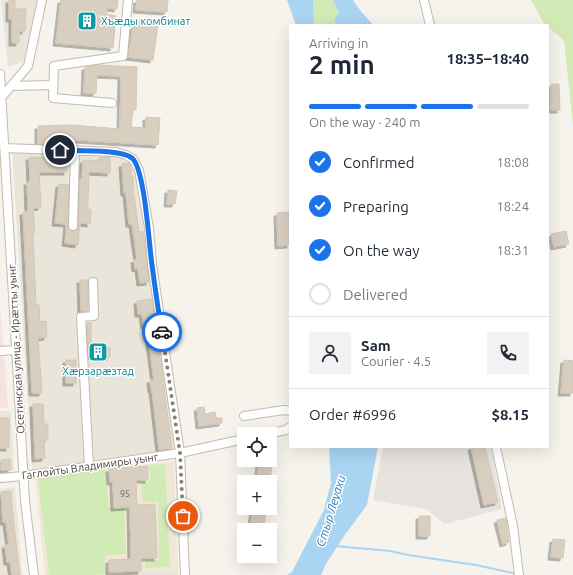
<!DOCTYPE html>
<html lang="en">
<head>
<meta charset="utf-8">
<style>
  :root { --surface:#fff; --page:#f2f2f3; --text:#1f2937; --muted:#747a83; --line:#e0e1e3; --accent:#1a73e8 }
  body { margin:0; font-family:Ubuntu,sans-serif; background:var(--page); color:var(--text); height:100vh; display:flex; flex-direction:column; font-size:15px; white-space:nowrap }
  * { box-sizing:border-box; margin:0 }
  p { font-size:13px; color:var(--muted) }
  .icon { flex:none; width:22px; height:22px; fill:none; stroke:currentColor; stroke-width:2; stroke-linecap:round; stroke-linejoin:round }
  .map { position:relative; flex:1; overflow:hidden }
  .details { position:absolute; left:289px; top:24px; width:260px; height:424px; display:flex; flex-direction:column; background:var(--surface); border-radius:0px; box-shadow:0 4px 16px #0002 }
  .details>* { flex:none }
  .controls { position:absolute; left:237px; top:427px; display:grid; gap:8px }
  .controls a { display:grid; place-items:center; width:40px; height:40px; border-radius:0px; background:var(--surface); box-shadow:0 4px 16px #0002; font-size:20px }
  .pin { position:absolute; display:grid; place-items:center; width:34px; height:34px; color:#fff; margin:-17px; border:2px solid #fff; border-radius:50%; box-shadow:0 1px 4px #0007 }
  .courier { position:absolute; display:grid; place-items:center; width:40px; height:40px; margin:-20px; border:3px solid #1a73e8; border-radius:50%; background:#fff; color:#222; box-shadow:0 1px 5px #0007 }
  .headline em { font-style:normal; font-weight:600 }
  .headline div { display:flex; flex-direction:column-reverse }
  .headline { display:flex; align-items:center; justify-content:space-between; height:68px; padding:0 20px }
  h1 { font-size:26px; font-weight:600; line-height:30px }
  .bar { display:grid; grid-template-columns:repeat(4,1fr); gap:6px 4px; align-content:center; height:48px; padding:0 20px }
  .bar i { height:5px; border-radius:3px; background:var(--line) }
  .bar .active { background:var(--accent) }
  .bar p { grid-column:span 4 }
  .line { display:flex; align-items:center; gap:10px; padding:0 20px; border-top:1px solid var(--line) }
  .line div { flex:1 }
  .round { display:grid; place-items:center; flex:none; width:42px; height:42px; border-radius:0px; background:var(--page) }
  ol { padding:0 20px; list-style:none }
  li { display:flex; align-items:center; gap:12px; height:44px }
  li p { margin-inline-start:auto }
  li .icon { padding:4px; border-radius:50%; background:var(--accent); color:#fff; stroke-width:4 }
  li:last-child { color:var(--muted) }
  li i { width:22px; height:22px; border:2px solid var(--line); border-radius:50% }
  .map>svg:first-child { display:block }
  .residential { fill:#eae5da }
  .industrial { fill:#e6e2dd }
  .education { fill:#efe8d6 }
  .medical { fill:#f6e3e0 }
  .green { fill:#d2eab5 }
  .water { fill:#a9d4f2 }
  .lines { fill:none; stroke-linecap:round; stroke-linejoin:round }
  .stream { stroke:#a9d4f2; stroke-width:2 }
  .building { fill:#d8cfc1; stroke:#d3c7b4; filter:url(#shadow) }
  .minor-casing { stroke:#c2bbae; stroke-width:10 }
  .minor { stroke:#fff; stroke-width:8 }
  .done { stroke:#878178; stroke-width:4; stroke-dasharray:0 7.2 }
  .route { stroke:#1a73e8; stroke-width:5 }
  .labels { text-anchor:middle; stroke-width:3; stroke-linejoin:round; paint-order:stroke }
  .number-label { font-size:9px; fill:#6e675b }
  .culture-label { font-size:11px; fill:#0d838f; stroke:#fff; text-anchor:start }
  .street-label { font-size:11px; fill:#4b4439; stroke:#fff }
  .water-label { font-size:12px; font-style:italic; fill:#2e7ab2; stroke:#fff }
</style>
</head>
<body>
<div class="map">
<svg width="573" height="575" viewBox="0 0 573 575">
  <defs>
    <filter id="shadow"><feDropShadow dx="-3" dy="3" stdDeviation="0" flood-color="#0004"/></filter>
  </defs>
  <rect width="100%" height="100%" fill="#f6f3ec"/>
  <!-- residential -->
  <path class="residential" d="M1,0H37L26,61L8,67Z
    M12,150L114,154L131,160L136,173L176,449L32,469Z
    M0,411H11L14,471L0,472Z
    M15,487L22,575H0V489Z
    M178,570V575H126V573Z"/>
  <!-- industrial -->
  <path class="industrial" d="M383,447H491L502,509L445,524L426,509L373,500Z"/>
  <!-- education -->
  <path class="education" d="M174,461L178,570L126,573V575H45L35,477Z"/>
  <!-- medical -->
  <path class="medical" d="M0,305L4,355L8,408L0,407Z"/>
  <!-- green -->
  <path class="green" d="M313,0H333L339,13L334,20L336,25H314Z
    M531,0H573V125L564,41L543,22Z
    M165,464L170,567L145,568V561L159,560L158,502H142L141,483L150,482V465Z
    M105,469L109,508H124L126,554L105,555V574L92,575H49L38,479Z"/>
  <!-- water -->
  <path class="water" d="M287,0H313L314,25H296Z
    M333,0H353L359,9L373,25H336L334,20L339,13Z
    M329,447H378L367,505L344,536L326,564L321,575H287L292,572L324,510L331,483Z"/>
  <g class="lines">
    <!-- stream -->
    <path class="stream" d="M335,546L390,551L408,555L476,565L517,574"/>
  </g>
  <!-- building -->
  <path class="building" d="M9,0H15V9H26L25,31H19V43H12V19H9Z
    M61,0H118L117,9L107,8L106,14L116,16L113,48L56,43Z
    M137,0H168L167,12L136,10Z
    M139,20L158,24L153,60L128,57L133,28Z
    M97,65L137,67L136,110L133,109L131,127L146,128V117L160,118L158,145L63,139V145L38,144V126L71,125L120,129L121,76L97,75L96,93H84L85,67Z
    M551,84H559L560,110H551Z
    M29,157L67,158V172H39L41,207L33,208L35,233H33L36,305H39L40,322L46,321L47,337L38,338L42,393H32L23,212H28L27,182H30Z
    M100,157H110V173L89,172L88,198V209L91,210L90,224L80,223L78,245L65,243L67,224L55,223L59,184L69,185L68,226L70,231H75L78,226L80,179H82L83,160L100,161Z
    M129,163L131,167V176H133V195H134L139,232L143,231L149,282L140,283L138,268L135,269L134,260L137,259L132,224H129L126,193H124L122,164Z
    M168,190L177,191L175,204H167Z
    M289,212L290,245L278,246L277,213Z
    M566,231L569,244L554,247L551,234Z
    M80,280H88V311H81Z
    M152,299L172,448L159,450L152,390H151L150,380H154L149,342L147,325L144,326L142,314H138L137,301Z
    M87,323H91V347L110,348V357L89,356Z
    M66,360H76V383H66Z
    M564,360L573,361V393H561Z
    M33,404H43L44,424H48V439H44L45,458L35,459Z
    M204,407L205,414L215,412L216,418H222V423L199,426L197,408Z
    M0,418H9V448H0Z
    M471,447H485L498,502L484,505Z
    M10,459L11,470H1V460Z
    M259,462L272,464L270,482H257Z
    M148,466V480H136L137,505L155,504L157,558H141V571L109,572V560L131,559L130,507L114,508L113,482H110L109,469Z
    M11,491L12,508L20,575H12L10,562H7L5,545H9L6,522H3L1,492Z
    M253,508H266L264,526L251,524Z
    M419,516H430V536H419Z
    M506,518L509,542L503,544L497,520Z
    M553,539L565,540L563,558L551,557Z"/>
  <g class="lines">
    <defs>
      <path id="minor" d="M424,0L430,25
        M0,74L25,501L34,575
        M11,86L53,85
        M1,98L28,66L42,0
        M112,103L53,98L54,66L123,56L128,0
        M4,148L116,152L126,155L133,159L139,170L149,228L152,264L180,453L185,575
        M73,226L75,151
        M0,351L16,350
        M244,416L284,410L290,411
        M268,434L286,430L290,427
        M496,447L513,526L519,575
        M89,467L81,317L94,316L93,282
        M0,478L23,476L180,453L244,439"/>
    </defs>
    <!-- minor casing -->
    <use href="#minor" class="minor-casing"/>
    <!-- minor -->
    <use href="#minor" class="minor"/>
  </g>
  <g class="lines">
    <!-- done -->
    <path class="done" d="M162,332L180,453L183,516"/>
    <!-- route -->
    <path class="route" d="M60,150C75,151 121,149 132,158C145,169 149,246 152,265C155,287 158,310 162,332"/>
  </g>
  <!-- icons -->
  <defs>
    <symbol id="building-square" viewBox="-11 -11 22 22"><rect x="-9" y="-9" width="18" height="18" rx="4" fill="#0f9aa8" stroke="#fff"/><path d="M-4-6H4V6H1V3H-1V6H-4ZM-2.5-4.3h1.7v1.8h-1.7ZM.8-4.3h1.7v1.8H.8ZM-2.5-1h1.7V.8h-1.7ZM.8-1h1.7V.8H.8Z" fill="#fff"/></symbol>
  </defs>
  <g fill-rule="evenodd">
    <use href="#building-square" x="76" y="10" width="22" height="22"/>
    <use href="#building-square" x="87" y="341" width="22" height="22"/>
  </g>
  <g class="labels">
    <!-- number labels -->
    <g class="number-label">
      <text x="125" y="497">95</text>
    </g>
    <!-- culture labels -->
    <g class="culture-label">
      <text x="101" y="25">Хъæды комбинат</text>
      <text x="98" y="375" text-anchor="middle">Хæрзарæзтад</text>
    </g>
    <!-- street labels -->
    <g class="street-label">
      <text transform="translate(16 349) rotate(-93)" y="4">Осетинская улица - Ирæтты уынг</text>
      <text transform="translate(90 466) rotate(-8)" y="4">Гаглойты Владимиры уынг</text>
    </g>
    <!-- water labels -->
    <g class="water-label">
      <text transform="translate(331 511) rotate(-73)" y="4">Стыр Леуахи</text>
    </g>
  </g>
</svg>
<div class="controls">
<a><svg class="icon" aria-label="locate" viewBox="0 0 24 24"><circle cx="12" cy="12" r="6"/><path d="M12 2v4M12 18v4M2 12h4M18 12h4"/></svg></a>
<a>+</a>
<a>−</a>
</div>
<div class="pin" style="left:183px;top:516px;background:#ea580c"><svg class="icon" aria-label="bag" viewBox="0 0 24 24"><path d="M5 8h14l-1 12H6zM9 8a3 3 0 0 1 6 0"/></svg></div>
<div class="pin" style="left:60px;top:150px;background:#1f2937"><svg class="icon" aria-label="home" viewBox="0 0 24 24"><path d="M3 11l9-7 9 7M6 9v11h12V9"/></svg></div>
<div class="courier" style="left:162px;top:332px"><svg class="icon" aria-label="car" viewBox="0 0 24 24"><path d="M5 17H2v-5l4-1 3-4h7l3 4 3 1v5h-3M9 17h6M6 11h13"/><circle cx="7" cy="17" r="2"/><circle cx="17" cy="17" r="2"/></svg></div>
<section class="details">
<div class="headline"><div><h1>2 min</h1><p>Arriving in</p></div><em>18:35–18:40</em></div>
<div class="bar"><i class="active"></i><i class="active"></i><i class="active"></i><i></i><p>On the way · 240 m</p></div>
<ol>
<li><svg class="icon" aria-label="check" viewBox="0 0 24 24"><path d="M5 12l5 5 9-10"/></svg>Confirmed<p>18:08</p></li>
<li><svg class="icon" aria-label="check" viewBox="0 0 24 24"><path d="M5 12l5 5 9-10"/></svg>Preparing<p>18:24</p></li>
<li><svg class="icon" aria-label="check" viewBox="0 0 24 24"><path d="M5 12l5 5 9-10"/></svg>On the way<p>18:31</p></li>
<li><i></i>Delivered</li>
</ol>
<div class="line" style="height:72px"><a class="round"><svg class="icon" aria-label="person" viewBox="0 0 24 24"><circle cx="12" cy="8" r="4"/><path d="M4 21q1-7 8-7t8 7"/></svg></a><div><b>Sam</b><p>Courier · 4.5</p></div><a class="round"><svg class="icon" aria-label="phone" viewBox="0 0 24 24"><path d="M5 4h4l2 5-3 2q2 4 5 5l2-3 5 2v4C11 20 4 13 5 4z"/></svg></a></div>
<div class="line" style="height:52px"><div>Order #6996</div><b>$8.15</b></div>
</section>
</div>
</body>
</html>
